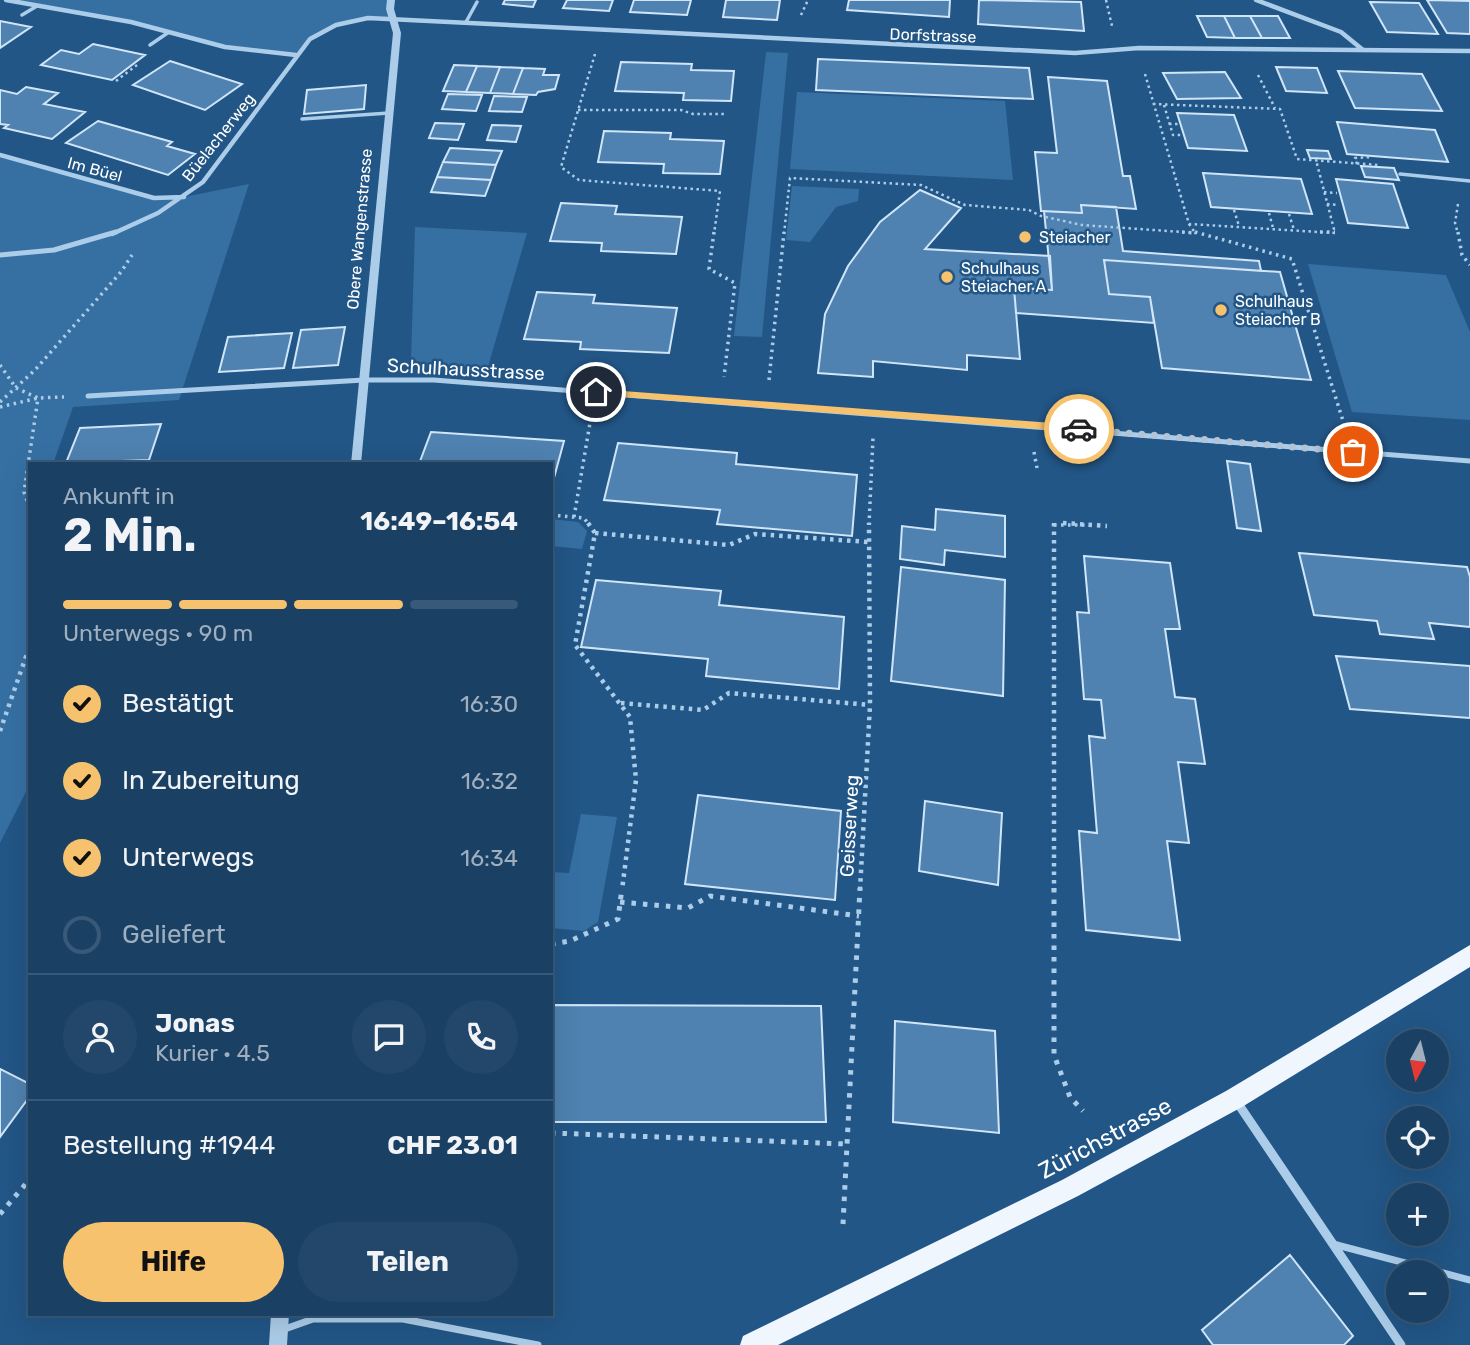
<!DOCTYPE html>
<html lang="de">
<head>
<meta charset="utf-8">
<style>
  :root { --surface:#1a4064; --page:#23476a; --text:#f1f3f6; --muted:#9fafbf; --line:#385978; --accent:#f6c26d }
  body { margin:0; font-family:Rubik,sans-serif; background:var(--page); color:var(--text); height:100vh; display:flex; flex-direction:column; font-size:26px; white-space:nowrap }
  * { box-sizing:border-box; margin:0 }
  p { font-size:23px; color:var(--muted) }
  .icon { flex:none; width:38px; height:38px; fill:none; stroke:currentColor; stroke-width:2; stroke-linecap:round; stroke-linejoin:round }
  .map { position:relative; flex:1; overflow:hidden }
  .panel { position:absolute; left:28px; top:462px; width:525px; height:854px; display:flex; flex-direction:column; background:var(--surface); border-radius:0px; box-shadow:0 7px 28px #0002,0 0 0 2px var(--line) }
  .panel>* { flex:none }
  .needle { width:46px; rotate:187deg }
  .fabs { position:absolute; left:1386px; top:1029px; display:grid; gap:14px }
  .fabs a { display:grid; place-items:center; width:63px; height:63px; border-radius:50%; background:var(--surface); box-shadow:0 7px 28px #0002,0 0 0 2px var(--line); font-size:35px }
  .pin { position:absolute; display:grid; place-items:center; width:60px; height:60px; color:#fff; margin:-30px; border:4px solid #fff; border-radius:50%; box-shadow:0 2px 7px #0007 }
  .courier { position:absolute; display:grid; place-items:center; width:70px; height:70px; margin:-35px; border:5px solid #f6c26d; border-radius:50%; background:#fff; color:#222; box-shadow:0 2px 9px #0007 }
  .head em { font-style:normal; font-weight:700 }
  .head div { display:flex; flex-direction:column-reverse }
  .head { display:flex; align-items:center; justify-content:space-between; height:119px; padding:0 35px }
  h1 { font-size:46px; font-weight:700; line-height:52px }
  .bar { display:grid; grid-template-columns:repeat(4,1fr); gap:10px 7px; align-content:center; height:84px; padding:0 35px }
  .bar i { height:9px; border-radius:5px; background:var(--line) }
  .bar .active { background:var(--accent) }
  .bar p { grid-column:span 4 }
  .line { display:flex; align-items:center; gap:18px; padding:0 35px; border-top:2px solid var(--line) }
  .line div { flex:1 }
  .round { display:grid; place-items:center; flex:none; width:74px; height:74px; border-radius:37px; background:var(--page) }
  ol { padding:0 35px; list-style:none }
  li { display:flex; align-items:center; gap:21px; height:77px }
  li p { margin-inline-start:auto }
  li .icon { padding:7px; border-radius:50%; background:var(--accent); color:#111; stroke-width:4 }
  li:last-child { color:var(--muted) }
  li i { width:38px; height:38px; border:4px solid var(--line); border-radius:50% }
  .button { display:flex; gap:14px; margin-top:auto; padding:14px 35px }
  .button a { flex:1; height:80px; border-radius:42px; background:var(--accent); color:#111; font-size:28px; font-weight:700; line-height:80px; text-align:center }
  .button a+a { background:var(--page); color:var(--text) }
  .map>svg:first-child { display:block }
  .green { fill:#3670a3 }
  .building { fill:#4f82b0; stroke:#d0e5f7; stroke-width:2 }
  .lines { fill:none; stroke-linecap:round; stroke-linejoin:round }
  .path-far3 { stroke:#accde9; stroke-width:2.5; stroke-dasharray:2.5 3.5; stroke-linecap:butt }
  .path-far2 { stroke:#accde9; stroke-width:3.5; stroke-dasharray:2.5 4.5; stroke-linecap:butt }
  .path-far1 { stroke:#accde9; stroke-width:4.5; stroke-dasharray:3.5 5; stroke-linecap:butt }
  .path { stroke:#accde9; stroke-width:5; stroke-dasharray:4.5 7; stroke-linecap:butt }
  .service-far1 { stroke:#accde9; stroke-width:3.5 }
  .service { stroke:#accde9; stroke-width:7 }
  .minor-far2 { stroke:#accde9; stroke-width:4.5 }
  .minor-far1 { stroke:#accde9; stroke-width:5 }
  .minor { stroke:#accde9; stroke-width:9 }
  .tertiary { fill:#accde9; fill-rule:evenodd }
  .primary { fill:#eff6fe; fill-rule:evenodd }
  .route { fill:#f6c26d }
  .done { stroke:#b2c4d5; stroke-width:7; stroke-dasharray:0 12.6 }
  .poi-dot { fill:#f6c26d; stroke:#225686; stroke-width:2.5 }
  .labels { text-anchor:middle; stroke-width:5; stroke-linejoin:round; paint-order:stroke }
  .far-street-label { font-size:16px; fill:#fff; stroke:#225686 }
  .far-poi-label { font-size:16px; fill:#fff; stroke:#225686; text-anchor:start }
  .street-label { font-size:19px; fill:#fff; stroke:#225686 }
  .near-street-label { font-size:23px; fill:#fff; stroke:#225686 }
</style>
</head>
<body>
<div class="map">
<svg width="1470" height="1345" viewBox="0 0 1470 1345">
  <rect width="100%" height="100%" fill="#225686"/>
  <!-- green -->
  <path class="green" d="M6,0H391L395,19C356,16 322,25 296,55L225,47L131,22Z
    M766,52L788,53L762,337L734,336Z
    M797,92L1005,101L1013,180L790,169Z
    M0,155L154,198L184,197L249,184L179,400L73,407L53,464H30V784L0,843Z
    M792,186L859,189L858,201L836,207L810,242L786,240Z
    M415,227L527,233L487,370L411,361Z
    M1308,264L1446,275L1470,332V420L1352,412Z
    M551,519L578,522L587,531L582,549L551,546Z
    M581,814L617,817L598,922L584,931L551,928V872L569,873Z"/>
  <!-- building -->
  <path class="building" d="M505,0H536L533,7L503,4Z
    M567,0H613L609,11L563,8Z
    M634,0H691L687,15L630,12Z
    M726,0H780L777,20L723,17Z
    M849,0H950L949,17L847,10Z
    M979,0L1081,2L1084,31L978,24Z
    M1427,0L1470,1V34L1447,33Z
    M1370,2L1419,3L1438,34L1387,32Z
    M1197,16H1224L1235,38L1207,37Z
    M1224,16H1250L1262,38H1235Z
    M1250,16H1278L1290,38H1262Z
    M0,21L31,27L0,48Z
    M93,44L145,55L112,80L41,65L61,50L79,54Z
    M818,59L1029,68L1033,99L816,90Z
    M170,61L242,84L205,110L133,85Z
    M621,62L692,64L691,70L734,71L731,101L683,100L684,93L615,91Z
    M454,65L477,66L466,92L443,91Z
    M477,66L500,67L490,93L466,92Z
    M500,67L523,68L513,94L490,93Z
    M1276,67L1317,68L1327,93L1286,91Z
    M523,68L545,69L543,75H559L555,89L538,92L536,95L513,94Z
    M1338,71L1422,74L1442,111L1355,108Z
    M1225,72L1241,98L1177,99L1163,73Z
    M1048,77L1107,81L1123,176H1130L1136,209L1081,205L1082,213L1041,211L1035,152L1057,153Z
    M366,85L364,109L304,114L307,90Z
    M26,87L58,93L44,104L85,112L52,139L4,128L8,125L0,124V90L17,94Z
    M448,94L482,95L476,111L442,109Z
    M494,96L527,97L522,112L489,111Z
    M1177,113L1234,115L1247,151L1188,148Z
    M98,121L172,142L167,146L195,154L168,175L66,143Z
    M1337,122L1435,130L1448,162L1347,154Z
    M435,123L464,124L458,140L429,138Z
    M492,125L521,126L516,142L487,140Z
    M604,131L671,133L670,139L724,141L720,174L663,173L664,164L598,162Z
    M450,148L502,151L496,165L443,162Z
    M1307,150L1328,151L1331,159L1310,158Z
    M443,162L496,165L491,180L437,177Z
    M1361,166L1394,168L1399,180L1365,177Z
    M1203,173L1301,179L1312,214L1211,207Z
    M437,177L491,180L485,196L431,192Z
    M1336,179L1393,184L1408,228L1348,223Z
    M920,190L961,208L925,249L1050,256L1052,290L1014,288L1020,359L967,355V370L873,361V377L818,373L825,314L848,266L880,222Z
    M561,203L617,206L615,214L682,217L676,254L601,251L602,243L550,241Z
    M1081,205L1116,207L1123,251L1259,261L1261,271L1104,260L1109,294L1150,297L1154,323L1016,313L1014,288L1052,290L1044,211L1082,213Z
    M1104,260L1280,272L1311,380L1162,368L1150,297L1109,294Z
    M537,292L595,295L593,303L677,308L669,353L580,349L581,342L524,339Z
    M345,327L338,365L293,368L301,330Z
    M292,333L284,368L219,372L228,337Z
    M161,424L149,460L66,463L80,428Z
    M431,432L564,441L551,489V464H419Z
    M618,443L737,453L736,464L857,475L852,536L717,524L720,510L604,500Z
    M1227,461L1250,464L1261,531L1237,528Z
    M936,509L1005,516V557L945,550L944,565L900,559L902,526L935,530Z
    M1299,553L1467,567L1470,577V627L1429,623L1434,639L1380,634L1377,621L1314,615Z
    M1084,556L1170,563L1180,629H1165L1175,697L1195,699L1205,764L1178,762L1189,843L1167,841L1180,940L1086,930L1079,831L1097,833L1089,736L1105,738L1101,700L1084,699L1077,612L1089,613Z
    M901,567L1005,580L1003,696L891,681Z
    M596,580L721,591L719,605L844,617L839,689L706,676L708,659L581,647Z
    M1336,656L1470,666V718L1350,709Z
    M698,795L841,811L835,900L685,884Z
    M925,801L1002,813L998,885L919,871Z
    M551,1005L821,1006L826,1122H551Z
    M895,1021L995,1031L999,1133L893,1122Z
    M0,1069L30,1084V1096L0,1137Z
    M1290,1255L1353,1336L1344,1345H1213L1202,1330Z"/>
  <g class="lines">
    <!-- path-far3 -->
    <path class="path-far3" d="M1106,0L1112,26
      M801,15L808,0
      M595,54L561,167L579,180L720,191L714,234
      M1145,74L1189,224L1335,233L1316,160
      M1258,75L1275,108
      M116,81L137,65
      M1153,104L1280,109L1297,159L1379,165
      M1164,105L1173,135H1183
      M578,110H681L693,114H725
      M1169,124H1179
      M1357,164L1355,158L1372,157
      M1324,192L1337,193
      M1327,204L1339,205
      M1458,204L1455,223L1458,234
      M1234,210L1239,226
      M1269,213L1273,228
      M1289,214L1294,230
      M1189,224L1196,234
      M784,234L790,178L921,185L965,205L1029,210L1041,216L1082,225L1196,233"/>
    <!-- path-far2 -->
    <path class="path-far2" d="M714,232L709,269L735,283L724,377
      M1182,232L1196,233
      M1195,232L1292,259L1344,424
      M1320,232H1335
      M1458,232L1462,255L1470,265
      M0,365L16,388L38,398L24,492L30,509
      M769,380L784,232
      M0,402L35,370L121,272L132,255
      M0,407L38,398L64,397
      M1034,452L1037,468
      M551,515L584,518L589,525
      M574,517L591,417
      M869,525L873,438
      M1054,525H1094"/>
    <!-- path-far1 -->
    <path class="path-far1" d="M588,523L595,533L575,645L630,717L636,780L622,890
      M1054,523V890
      M1063,523L1107,526
      M595,533L729,545L755,534L868,542
      M621,703L703,710L729,693L870,705
      M0,731L30,645
      M860,890L870,705L869,523"/>
    <!-- path -->
    <path class="path" d="M1054,888V1055L1070,1097L1083,1111
      M620,902L688,908L710,896L859,916
      M551,944L570,941L618,919L622,888
      M551,1133L847,1144
      M0,1214L30,1179
      M843,1224L860,888"/>
    <!-- service-far1 -->
    <path class="service-far1" d="M22,15L37,6
      M466,22L477,2
      M150,45L169,32
      M302,119L389,113
      M1400,174L1470,181"/>
    <!-- service -->
    <path class="service" d="M1333,1244L1470,1280
      M282,1330L313,1319H403L538,1345"/>
    <!-- minor-far2 -->
    <path class="minor-far2" d="M6,0L131,22L225,47L296,55
      M1256,0L1341,32L1363,50
      M0,155L154,198L184,197
      M112,234L158,213L203,182L310,39L336,25L368,18L1075,53L1139,48L1470,51"/>
    <!-- minor-far1 -->
    <path class="minor-far1" d="M0,255L54,250L116,232
      M88,396L364,380H434L1470,461"/>
    <!-- minor -->
    <path class="minor" d="M1237,1102L1401,1345"/>
    <!-- tertiary -->
    <path class="tertiary" d="M387,0H395L394,9L401,33L361,464H351L393,33L386,9Z
      M271,1314H289L287,1345H269Z"/>
    <!-- primary -->
    <path class="primary" d="M1470,945V967L1242,1107L1078,1196L778,1345H740L743,1336L1062,1180L1226,1091Z"/>
  </g>
  <!-- route -->
  <path class="route" d="M596,389L1079,425L1084,429L1079,432L596,395L591,392Z"/>
  <g class="lines">
    <!-- done -->
    <path class="done" d="M1079,429L1353,452"/>
  </g>
  <!-- markers -->
  <g class="poi-dot">
    <circle cx="1025" cy="237" r="7"/>
    <circle cx="947" cy="277" r="7"/>
    <circle cx="1221" cy="310" r="7"/>
  </g>
  <g class="labels">
    <!-- far-street labels -->
    <g class="far-street-label">
      <text transform="translate(933 35) rotate(2)" y="6">Dorfstrasse</text>
      <text transform="translate(218 137) rotate(-52)" y="6">Büelacherweg</text>
      <text transform="translate(95 169) rotate(15)" y="6">Im Büel</text>
      <text transform="translate(359 229) rotate(-85)" y="6">Obere Wangenstrasse</text>
    </g>
    <!-- far-poi labels -->
    <g class="far-poi-label">
      <text x="1039" y="243">Steiacher</text>
      <text x="961" y="274">Schulhaus<tspan x="961" dy="18">Steiacher A</tspan></text>
      <text x="1235" y="307">Schulhaus<tspan x="1235" dy="18">Steiacher B</tspan></text>
    </g>
    <!-- street labels -->
    <g class="street-label">
      <text transform="translate(466 369) rotate(3)" y="7">Schulhausstrasse</text>
      <text transform="translate(849 826) rotate(-87)" y="7">Geisserweg</text>
    </g>
    <!-- near-street labels -->
    <g class="near-street-label">
      <text transform="translate(1105 1138) rotate(-28)" y="8">Zürichstrasse</text>
    </g>
  </g>
</svg>
<div class="fabs">
<a><svg class="needle" viewBox="-14 -14 28 28"><path d="M0-13l5 13h-10z" fill="#e53935"/><path d="M0 13l5-13h-10z" fill="#9fafbf"/></svg></a>
<a><svg class="icon" aria-label="locate" viewBox="0 0 24 24"><circle cx="12" cy="12" r="6"/><path d="M12 2v4M12 18v4M2 12h4M18 12h4"/></svg></a>
<a>+</a>
<a>−</a>
</div>
<div class="pin" style="left:1353px;top:452px;background:#ea580c"><svg class="icon" aria-label="bag" viewBox="0 0 24 24"><path d="M5 8h14l-1 12H6zM9 8a3 3 0 0 1 6 0"/></svg></div>
<div class="pin" style="left:596px;top:392px;background:#1f2937"><svg class="icon" aria-label="home" viewBox="0 0 24 24"><path d="M3 11l9-7 9 7M6 9v11h12V9"/></svg></div>
<div class="courier" style="left:1079px;top:429px"><svg class="icon" aria-label="car" viewBox="0 0 24 24"><path d="M5 17H2v-5l4-1 3-4h7l3 4 3 1v5h-3M9 17h6M6 11h13"/><circle cx="7" cy="17" r="2"/><circle cx="17" cy="17" r="2"/></svg></div>
<section class="panel">
<div class="head"><div><h1>2 Min.</h1><p>Ankunft in</p></div><em>16:49–16:54</em></div>
<div class="bar"><i class="active"></i><i class="active"></i><i class="active"></i><i></i><p>Unterwegs · 90 m</p></div>
<ol>
<li><svg class="icon" aria-label="check" viewBox="0 0 24 24"><path d="M5 12l5 5 9-10"/></svg>Bestätigt<p>16:30</p></li>
<li><svg class="icon" aria-label="check" viewBox="0 0 24 24"><path d="M5 12l5 5 9-10"/></svg>In Zubereitung<p>16:32</p></li>
<li><svg class="icon" aria-label="check" viewBox="0 0 24 24"><path d="M5 12l5 5 9-10"/></svg>Unterwegs<p>16:34</p></li>
<li><i></i>Geliefert</li>
</ol>
<div class="line" style="height:126px"><a class="round"><svg class="icon" aria-label="person" viewBox="0 0 24 24"><circle cx="12" cy="8" r="4"/><path d="M4 21q1-7 8-7t8 7"/></svg></a><div><b>Jonas</b><p>Kurier · 4.5</p></div><a class="round"><svg class="icon" aria-label="chat" viewBox="0 0 24 24"><path d="M4 5h16v11H9l-5 4z"/></svg></a><a class="round"><svg class="icon" aria-label="phone" viewBox="0 0 24 24"><path d="M5 4h4l2 5-3 2q2 4 5 5l2-3 5 2v4C11 20 4 13 5 4z"/></svg></a></div>
<div class="line" style="height:91px"><div>Bestellung #1944</div><b>CHF 23.01</b></div>
<div class="button"><a>Hilfe</a><a>Teilen</a></div>
</section>
</div>
</body>
</html>
